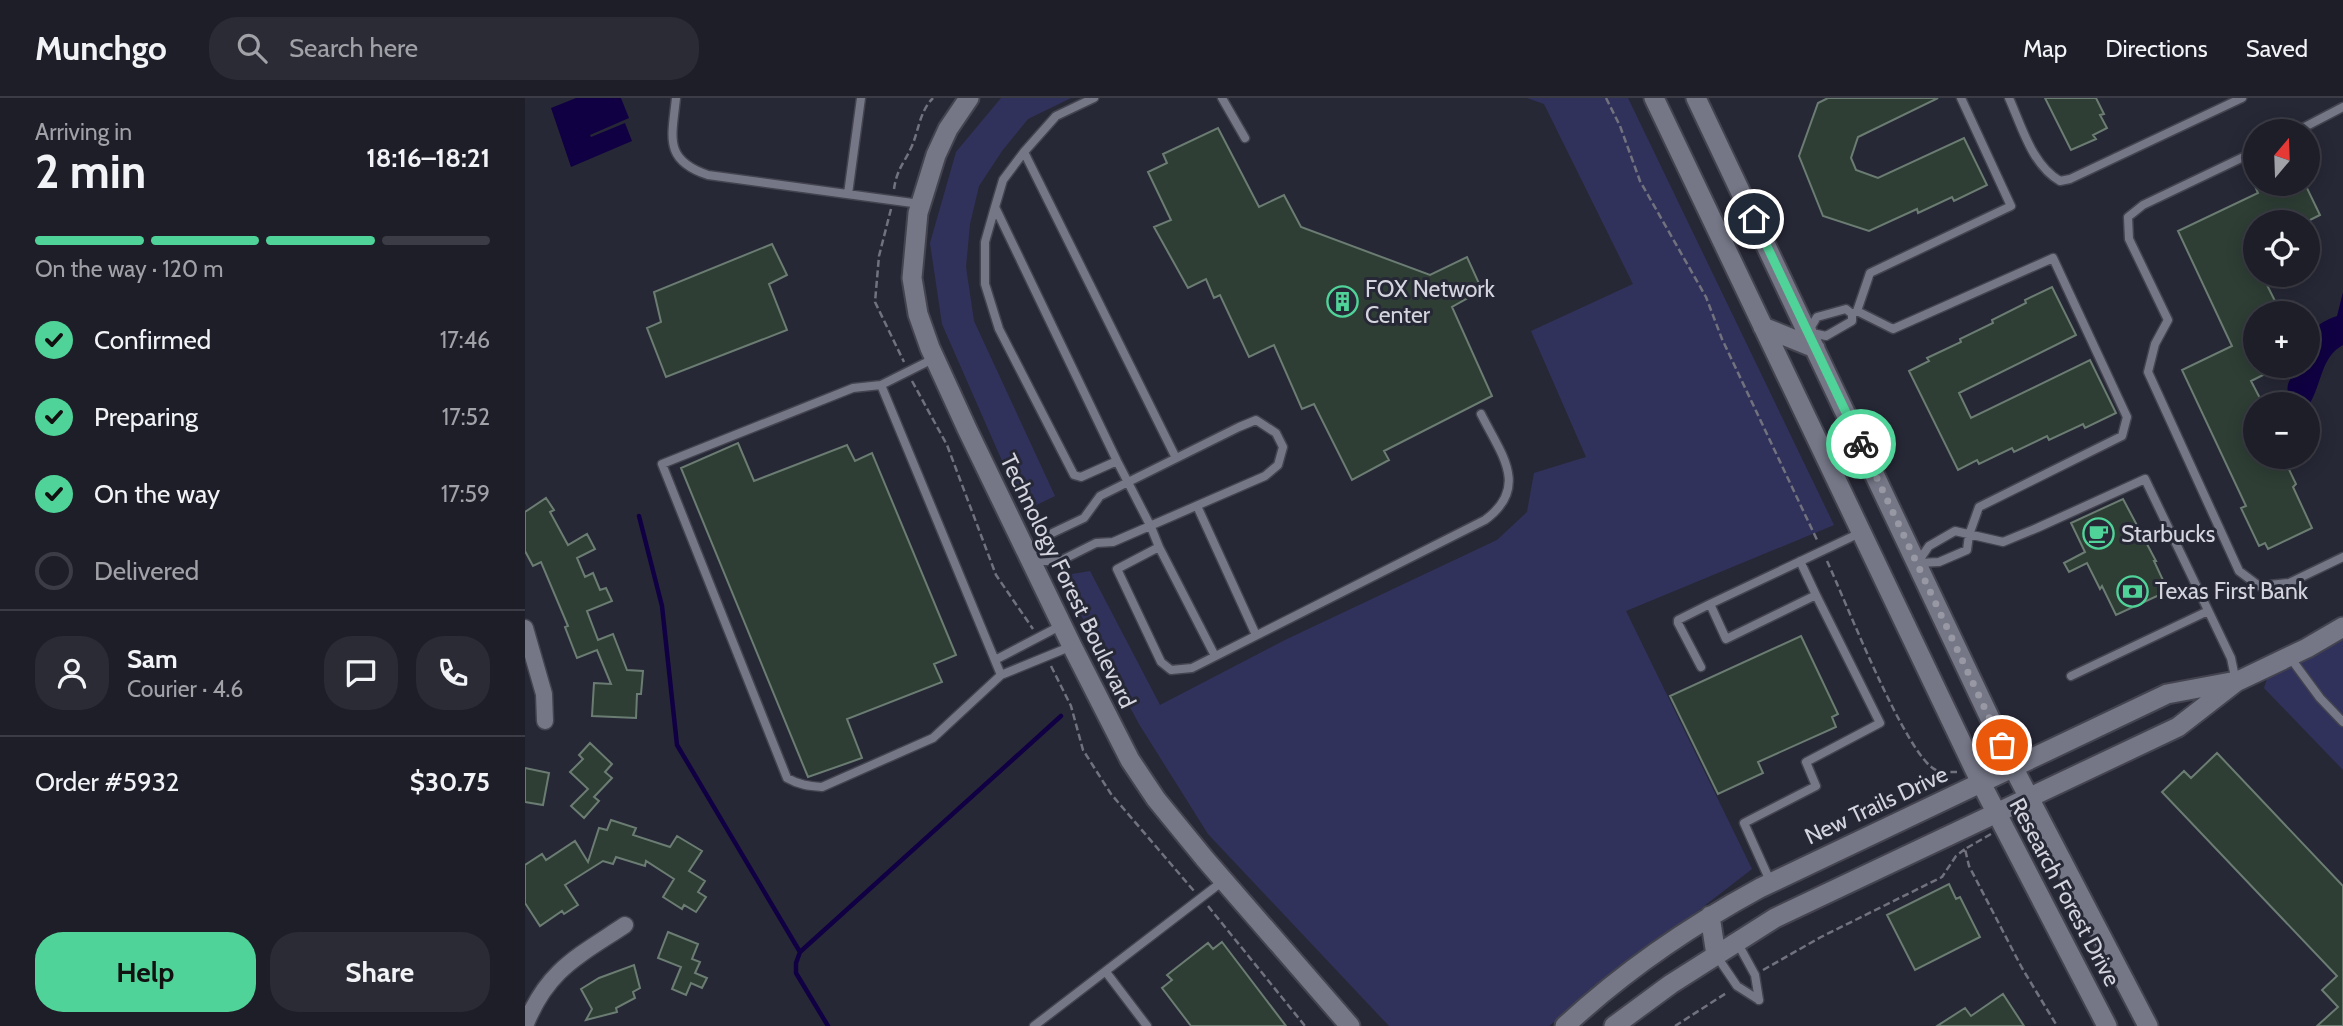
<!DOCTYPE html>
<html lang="en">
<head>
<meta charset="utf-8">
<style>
  :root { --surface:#1d1e28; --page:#2a2b34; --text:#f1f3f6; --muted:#a0a2a8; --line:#3b3c45; --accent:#50d398 }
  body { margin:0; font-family:Cabin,sans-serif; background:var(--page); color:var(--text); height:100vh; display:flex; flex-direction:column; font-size:26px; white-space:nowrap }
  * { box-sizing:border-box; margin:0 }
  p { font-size:23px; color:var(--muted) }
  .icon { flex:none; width:38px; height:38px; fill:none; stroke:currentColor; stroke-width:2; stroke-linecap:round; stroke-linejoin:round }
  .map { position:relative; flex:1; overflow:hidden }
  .panel { display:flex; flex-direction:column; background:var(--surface); width:525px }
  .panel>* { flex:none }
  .needle { width:46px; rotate:19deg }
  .fabs { position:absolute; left:1718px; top:21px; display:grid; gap:14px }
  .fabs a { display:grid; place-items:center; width:77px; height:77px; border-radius:50%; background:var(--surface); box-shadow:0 4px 18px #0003,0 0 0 2px var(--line); font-size:35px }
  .pin { position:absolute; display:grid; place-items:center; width:60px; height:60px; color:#fff; margin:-30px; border:4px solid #fff; border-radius:50%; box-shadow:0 2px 7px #0007 }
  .courier { position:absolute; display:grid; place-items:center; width:70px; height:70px; margin:-35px; border:5px solid #50d398; border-radius:50%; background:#fff; color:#222; box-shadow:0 2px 9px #0007 }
  .summary em { font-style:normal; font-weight:700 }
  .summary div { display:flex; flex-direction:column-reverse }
  .summary { display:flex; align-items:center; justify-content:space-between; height:119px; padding:0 35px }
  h1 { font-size:46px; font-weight:700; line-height:52px }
  .bar { display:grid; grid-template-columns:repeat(4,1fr); gap:10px 7px; align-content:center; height:84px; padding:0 35px }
  .bar i { height:9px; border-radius:5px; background:var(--line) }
  .bar .active { background:var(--accent) }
  .bar p { grid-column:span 4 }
  .line { display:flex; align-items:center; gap:18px; padding:0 35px; border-top:2px solid var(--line) }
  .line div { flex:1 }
  .round { display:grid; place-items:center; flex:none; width:74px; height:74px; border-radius:28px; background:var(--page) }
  ol { padding:0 35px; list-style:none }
  li { display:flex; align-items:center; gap:21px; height:77px }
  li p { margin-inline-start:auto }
  li .icon { padding:7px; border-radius:50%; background:var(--accent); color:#111; stroke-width:4 }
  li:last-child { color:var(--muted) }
  li i { width:38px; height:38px; border:4px solid var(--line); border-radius:50% }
  .cta { display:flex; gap:14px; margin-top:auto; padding:14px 35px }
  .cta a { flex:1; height:80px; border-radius:28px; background:var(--accent); color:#111; font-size:28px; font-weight:700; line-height:80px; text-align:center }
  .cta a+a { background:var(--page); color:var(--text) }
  header { display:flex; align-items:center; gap:42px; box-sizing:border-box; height:98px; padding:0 35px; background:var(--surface); border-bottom:2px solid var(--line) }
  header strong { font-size:33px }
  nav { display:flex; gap:38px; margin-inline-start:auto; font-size:24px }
  .search { width:490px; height:63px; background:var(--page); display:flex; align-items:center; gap:18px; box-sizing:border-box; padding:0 24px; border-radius:28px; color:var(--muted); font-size:26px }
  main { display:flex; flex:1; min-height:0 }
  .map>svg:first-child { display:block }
  .green { fill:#31325c }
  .water { fill:#100043 }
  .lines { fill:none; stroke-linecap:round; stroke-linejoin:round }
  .stream { stroke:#100043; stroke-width:4.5 }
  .building { fill:#2e3e35; stroke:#6b7d73; stroke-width:2 }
  .service-casing { stroke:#43444f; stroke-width:11 }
  .minor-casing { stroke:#43444f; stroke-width:19 }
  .tertiary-casing { stroke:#43444f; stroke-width:23 }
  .secondary-casing { stroke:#43444f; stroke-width:23 }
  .path { stroke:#71727e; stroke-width:2.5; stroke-dasharray:7 3.5; stroke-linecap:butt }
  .service { stroke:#757787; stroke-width:8 }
  .minor { stroke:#757787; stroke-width:16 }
  .tertiary { stroke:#757787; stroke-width:19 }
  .secondary { stroke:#757787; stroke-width:19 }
  .done { stroke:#9798a3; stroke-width:7; stroke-dasharray:0 12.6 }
  .route { stroke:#50d398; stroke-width:9 }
  .labels { text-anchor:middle; stroke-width:6; stroke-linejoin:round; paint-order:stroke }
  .poi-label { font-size:23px; fill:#d3d4dd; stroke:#272836; text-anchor:start }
  .street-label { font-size:23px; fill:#d3d4dd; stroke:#272836 }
</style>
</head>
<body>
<header>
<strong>Munchgo</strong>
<div class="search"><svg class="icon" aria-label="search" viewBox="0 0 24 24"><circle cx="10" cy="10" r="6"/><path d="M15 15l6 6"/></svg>Search here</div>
<nav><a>Map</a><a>Directions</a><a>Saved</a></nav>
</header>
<main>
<section class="panel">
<div class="summary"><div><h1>2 min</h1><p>Arriving in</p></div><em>18:16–18:21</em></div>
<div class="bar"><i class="active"></i><i class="active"></i><i class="active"></i><i></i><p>On the way · 120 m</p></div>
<ol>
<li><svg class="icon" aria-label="check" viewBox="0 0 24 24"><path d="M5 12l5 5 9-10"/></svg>Confirmed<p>17:46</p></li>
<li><svg class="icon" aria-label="check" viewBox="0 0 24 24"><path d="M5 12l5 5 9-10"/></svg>Preparing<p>17:52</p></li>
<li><svg class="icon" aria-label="check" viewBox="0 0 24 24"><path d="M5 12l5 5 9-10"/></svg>On the way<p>17:59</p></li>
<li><i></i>Delivered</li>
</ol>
<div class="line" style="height:126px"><a class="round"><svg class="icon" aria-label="person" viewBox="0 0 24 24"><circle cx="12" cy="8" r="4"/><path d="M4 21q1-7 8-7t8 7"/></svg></a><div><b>Sam</b><p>Courier · 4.6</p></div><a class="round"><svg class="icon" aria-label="chat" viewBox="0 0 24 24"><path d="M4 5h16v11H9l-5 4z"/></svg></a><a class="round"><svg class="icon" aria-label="phone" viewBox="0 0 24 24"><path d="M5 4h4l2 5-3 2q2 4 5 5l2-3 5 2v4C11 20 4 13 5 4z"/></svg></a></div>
<div class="line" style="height:91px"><div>Order #5932</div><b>$30.75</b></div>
<div class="cta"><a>Help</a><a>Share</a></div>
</section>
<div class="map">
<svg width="1818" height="928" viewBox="0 0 1818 928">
  <rect width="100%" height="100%" fill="#272836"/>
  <!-- green -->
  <path class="green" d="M476,0H546L503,21L477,53L454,88L445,126L441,169L449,223L530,398L499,413L417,226L405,145L431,54Z
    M1002,0H1103L1309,427L1101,513L1227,771L1024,928H864L683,736L614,626L535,478L565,473L635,607L762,541L972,442L1002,414L1009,375L1061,359L1006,233L1108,186L1019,6Z
    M1818,541V672L1739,590L1743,578Z"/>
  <!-- water -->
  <path class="water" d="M51,0H96L104,20L65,37L66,39L100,25L107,43L46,69L26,10Z
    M1818,194V247C1796,259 1797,285 1785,305H1765C1759,284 1764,283 1776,268H1783C1783,241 1784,227 1812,218Z"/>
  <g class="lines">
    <!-- stream -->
    <path class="stream" d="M114,418L137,508L152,647L275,854
      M303,928L271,875V865L275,854L536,618"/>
  </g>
  <!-- building -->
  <path class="building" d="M1303,0H1413L1333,39L1326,60L1331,72L1353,80L1439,40L1462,87L1429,103L1427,99L1393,115L1392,111L1344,133L1298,118L1274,58L1293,5Z
    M1520,0H1571L1579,16L1575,17L1582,30L1568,37L1571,41L1546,52Z
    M693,30L734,109L759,97L776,129L905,177L942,159L957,192L927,209L967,298L859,353L864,362L827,382L789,306L777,311L749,247L724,259L695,197L689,200L681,181L663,190L629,129L646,122L623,74L642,65L638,56Z
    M1729,86H1780L1795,117L1781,124H1731V177H1737L1753,209L1748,211L1750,215H1731V268H1756L1726,283L1738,306H1731V359H1758L1771,386L1768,389L1787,430L1743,451L1740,445L1734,448L1716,410L1721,408L1657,272L1707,248L1653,133L1733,95Z
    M247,146L262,177L244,186L262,232L141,279L122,230L136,224L129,194Z
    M1527,189L1551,237L1434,295L1446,320L1565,262L1591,315L1560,330L1558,326L1524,342L1522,338L1489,354L1487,350L1454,366L1452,362L1433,372L1384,273L1404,263L1402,260L1436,244L1435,241L1468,225L1467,222L1501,205L1500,202Z
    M213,345L229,383L322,347L330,363L347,355L431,557L409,566L417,584L322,621L337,660L283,679L156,370Z
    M21,400L29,412L25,414L43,447L62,436L70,451L52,460L60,479L68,475L75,492L81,490L87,503L62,513L73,542L88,536L102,572L118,573L116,596H112L111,620L67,618L69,585L86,586L72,552L52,560L40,529L43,528L16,464L8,468L0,453V414Z
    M1598,401L1631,463H1629L1643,493L1591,517L1577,488L1575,491L1562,465L1544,474L1539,465L1560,454L1546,425Z
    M1276,538L1313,616L1307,619L1311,629L1233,664L1238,675L1193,696L1145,598Z
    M65,645L87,666L80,674L87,680L69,699L74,703L59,720L46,708L63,691L45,674L58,661L54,657Z
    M1692,655L1818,788V928H1792L1813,909L1797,892L1812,878L1637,694L1659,673L1666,680Z
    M0,670L24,675L18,707L0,704Z
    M86,722L111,730L108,737L145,749L152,738L177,753L164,773L180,783L173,794L181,799L171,814L159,807L157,811L138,799L149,781L121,763L120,768L91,759L88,766L78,763L40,787L53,807L39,816L37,813L15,828L0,805V767L17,756L21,762L50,743L63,764L74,730L82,732Z
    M1424,786L1431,801L1435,799L1455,839L1390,872L1362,817Z
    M143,834L173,846L167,861L175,864L170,875L182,880L177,890L166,885L161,897L147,891L156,869L133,860Z
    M697,844L761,928H666L637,890L647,882L642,877L683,845L688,851Z
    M109,867L115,890L108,894L110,900L91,910L92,914L61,922L67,911L56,891L74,880Z
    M1478,896L1499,928H1412L1440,910L1446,918Z"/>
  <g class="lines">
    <defs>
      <path id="service" d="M151,0C147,39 138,62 183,77L395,106
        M569,0L531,18L499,54L651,360
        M697,0L720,40
        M1484,0C1497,29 1507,67 1535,83L1545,81L1717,0
        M1772,33L1818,9
        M1731,53L1618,107L1603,119L1604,141L1643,222L1630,246L1623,274L1714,473L1734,488L1764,485L1818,459
        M499,54L478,82L470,109L460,144V186L474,231L549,377L556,379L592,363
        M323,96L336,0
        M470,109L592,363L626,429L634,449L592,471L636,564L646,572L667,570L960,422C1005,389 976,356 956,316
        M1332,213L1368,231L1528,160L1602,319L1597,338L1454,409L1444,437L1442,452L1414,464L1394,465
        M1327,216L1321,211L1292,219L1283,234L1301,238L1327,223V216L1332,213L1345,175L1486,108L1436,0
        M356,287L476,577L408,640L297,689C284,688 274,687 262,680L137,366L328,290L356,287L410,260
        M731,322L751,335L758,349L753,367L740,378L588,444L571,445L535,463H506L521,438L559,420L575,398L714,329Z
        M672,408L731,537
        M634,449L690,558
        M1275,463L1291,497
        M1393,464L1404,448L1430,433L1478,444L1512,430L1620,381L1706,560L1711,584
        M1764,558L1795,600L1818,624
        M470,562L537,527
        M1176,569L1153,525V522L1185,506
        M476,577L547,548
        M1546,578L1683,513
        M1246,785L1219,725L1291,688L1281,664L1355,625L1291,497L1201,541L1185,506L1337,434
        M1212,844L1230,877L1234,902
        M1191,857L1212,888L1234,902
        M581,874L622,928
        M509,928L698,783"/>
      <path id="minor" d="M0,530L19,596L20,623
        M0,928C22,872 52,859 100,827"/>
      <path id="tertiary" d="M444,0L423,31L411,57L393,115L387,180L393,216L405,250L443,333L547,548L605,662L631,701L680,761L825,928
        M1185,818L1191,857
        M1040,928C1098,874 1165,828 1235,790L1642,596L1706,584
        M1089,928L1146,886L1250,820L1653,629L1711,584L1782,550L1818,529"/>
      <path id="secondary" d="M1129,0L1456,685L1582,928
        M1171,0L1488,669L1623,928
        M1238,229L1290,250"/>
    </defs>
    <!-- service casing -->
    <use href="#service" class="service-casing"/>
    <!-- minor casing -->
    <use href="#minor" class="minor-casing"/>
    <!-- tertiary casing -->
    <use href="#tertiary" class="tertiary-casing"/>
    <!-- secondary casing -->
    <use href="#secondary" class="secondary-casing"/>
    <!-- path -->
    <path class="path" d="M1081,0L1095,28L1115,83L1181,199L1197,241L1293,444
      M369,91C372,71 378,67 386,50C394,33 394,14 408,0
      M366,111L354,158L350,204L379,264
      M387,283L422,347L471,477L508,531
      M1302,463C1319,499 1381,659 1411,672C1416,674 1426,674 1432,674
      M526,568L546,608L558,652L586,696L669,793
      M1466,736L1440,751L1444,768L1497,870L1532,928
      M683,808L780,928
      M1238,872L1296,839L1417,779L1431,758L1440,751
      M1150,928L1203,894"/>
    <!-- service -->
    <use href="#service" class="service"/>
    <!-- minor -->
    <use href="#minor" class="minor"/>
    <!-- tertiary -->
    <use href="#tertiary" class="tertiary"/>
    <!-- secondary -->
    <use href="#secondary" class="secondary"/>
  </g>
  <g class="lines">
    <!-- done -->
    <path class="done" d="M1336,346L1477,647"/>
    <!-- route -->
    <path class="route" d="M1229,121L1336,346"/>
  </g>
  <!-- icons -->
  <defs>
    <symbol id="building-ring" viewBox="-11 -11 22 22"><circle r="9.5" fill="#272836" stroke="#50d398" stroke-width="1.5"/><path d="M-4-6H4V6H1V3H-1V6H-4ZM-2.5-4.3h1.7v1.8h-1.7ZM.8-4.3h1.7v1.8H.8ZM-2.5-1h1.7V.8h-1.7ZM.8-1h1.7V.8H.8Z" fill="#50d398"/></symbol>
    <symbol id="cafe-ring" viewBox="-11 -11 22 22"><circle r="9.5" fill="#272836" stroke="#50d398" stroke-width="1.5"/><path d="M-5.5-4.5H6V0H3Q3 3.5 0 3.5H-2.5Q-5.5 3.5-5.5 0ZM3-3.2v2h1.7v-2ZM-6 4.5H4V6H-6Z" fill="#50d398"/></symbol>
    <symbol id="bank-ring" viewBox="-11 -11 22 22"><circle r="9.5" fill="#272836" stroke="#50d398" stroke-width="1.5"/><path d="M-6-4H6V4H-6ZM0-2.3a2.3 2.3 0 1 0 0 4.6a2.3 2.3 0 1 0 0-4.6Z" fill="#50d398"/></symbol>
  </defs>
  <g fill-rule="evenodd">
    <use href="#building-ring" x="800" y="186" width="35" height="35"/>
    <use href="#cafe-ring" x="1556" y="418" width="35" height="35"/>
    <use href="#bank-ring" x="1590" y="476" width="35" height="35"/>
  </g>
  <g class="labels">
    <!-- poi labels -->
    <g class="poi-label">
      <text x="840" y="199">FOX Network<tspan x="840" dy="26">Center</tspan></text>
      <text x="1596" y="444">Starbucks</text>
      <text x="1630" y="501">Texas First Bank</text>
    </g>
    <!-- street labels -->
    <g class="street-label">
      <text transform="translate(543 483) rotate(64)" y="8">Technology Forest Boulevard</text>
      <text transform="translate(1351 707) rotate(-25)" y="8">New Trails Drive</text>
      <text transform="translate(1540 794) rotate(62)" y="8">Research Forest Drive</text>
    </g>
  </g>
</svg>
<div class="fabs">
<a><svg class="needle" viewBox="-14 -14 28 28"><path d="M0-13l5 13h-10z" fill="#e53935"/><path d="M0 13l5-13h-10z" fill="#a0a2a8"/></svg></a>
<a><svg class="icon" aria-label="locate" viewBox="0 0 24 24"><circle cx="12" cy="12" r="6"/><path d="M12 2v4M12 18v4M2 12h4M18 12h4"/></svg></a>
<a>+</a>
<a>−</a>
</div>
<div class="pin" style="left:1477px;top:647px;background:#ea580c"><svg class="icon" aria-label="bag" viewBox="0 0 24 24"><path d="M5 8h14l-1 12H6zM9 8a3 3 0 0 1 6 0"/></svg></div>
<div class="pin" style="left:1229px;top:121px;background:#1f2937"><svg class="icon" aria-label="home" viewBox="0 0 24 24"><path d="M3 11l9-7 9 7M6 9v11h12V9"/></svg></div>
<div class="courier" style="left:1336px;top:346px"><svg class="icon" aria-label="bike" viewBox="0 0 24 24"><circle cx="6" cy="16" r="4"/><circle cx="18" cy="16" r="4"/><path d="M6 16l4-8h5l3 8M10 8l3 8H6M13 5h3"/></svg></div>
</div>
</main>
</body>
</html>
